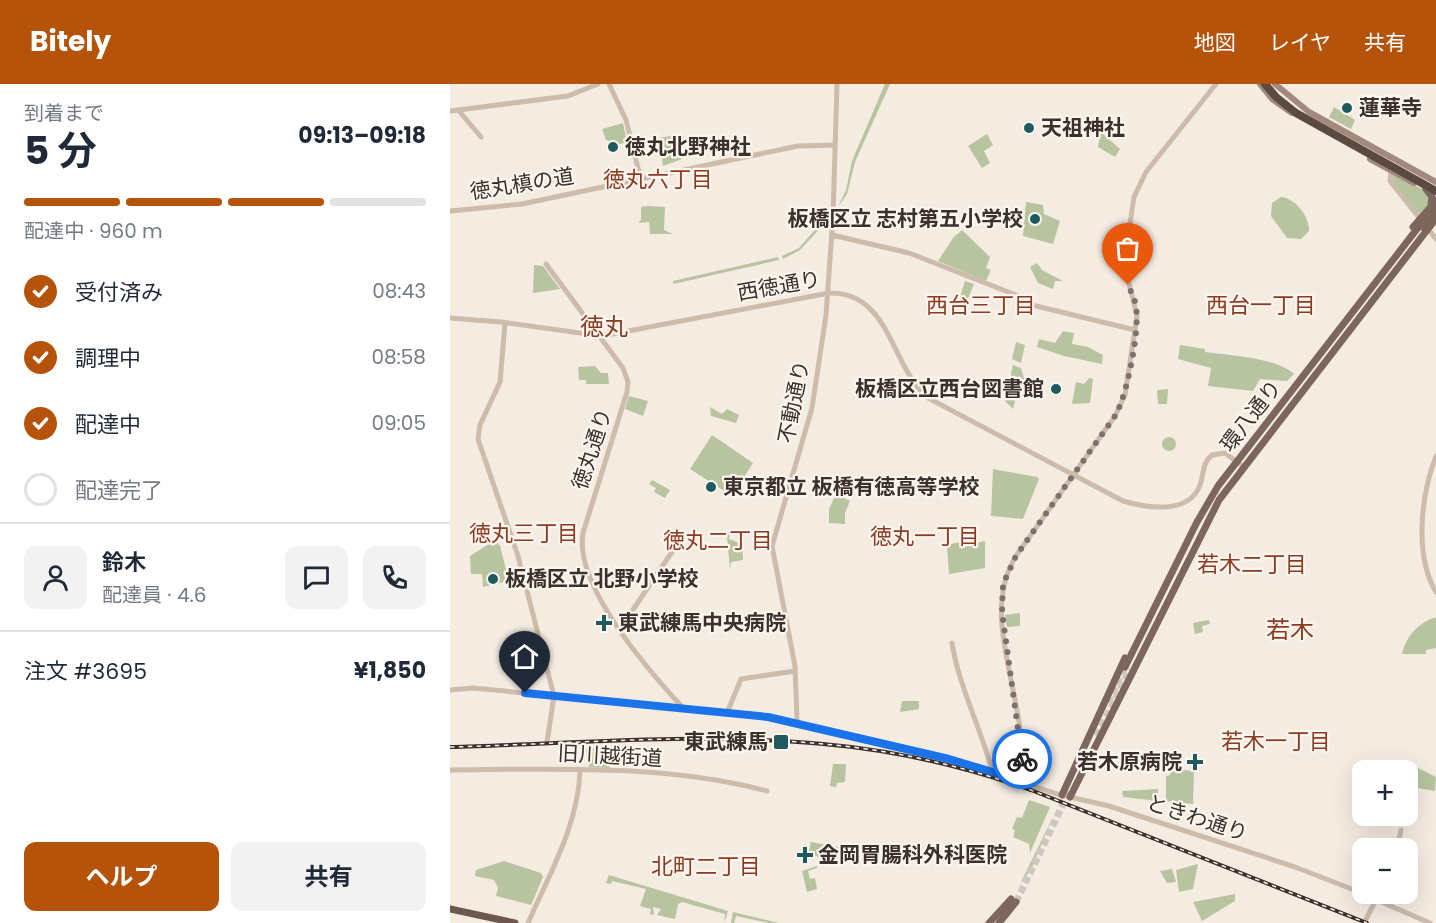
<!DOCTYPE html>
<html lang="ja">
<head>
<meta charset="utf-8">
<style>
  :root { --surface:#fff; --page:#f2f2f3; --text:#1f2937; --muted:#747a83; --line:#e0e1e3; --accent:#b45309 }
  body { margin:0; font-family:Poppins,"Noto Sans JP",sans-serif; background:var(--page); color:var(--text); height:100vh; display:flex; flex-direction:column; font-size:22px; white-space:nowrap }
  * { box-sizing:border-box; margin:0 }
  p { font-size:20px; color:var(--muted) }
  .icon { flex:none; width:33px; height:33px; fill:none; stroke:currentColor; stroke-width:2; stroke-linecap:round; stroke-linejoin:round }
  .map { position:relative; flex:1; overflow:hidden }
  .drawer { display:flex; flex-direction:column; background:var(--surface); width:450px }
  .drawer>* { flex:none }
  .fabs { position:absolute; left:902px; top:676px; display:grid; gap:12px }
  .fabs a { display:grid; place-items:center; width:66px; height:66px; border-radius:12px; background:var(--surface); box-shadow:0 6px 24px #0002; font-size:30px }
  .pin { position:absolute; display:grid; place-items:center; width:51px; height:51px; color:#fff; margin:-62px -26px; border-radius:50% 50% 50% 0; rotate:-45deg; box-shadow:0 0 6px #0007 }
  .pin .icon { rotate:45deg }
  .courier { position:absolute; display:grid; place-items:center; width:60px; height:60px; margin:-30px; border:4px solid #1a73e8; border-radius:50%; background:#fff; color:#222; box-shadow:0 2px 8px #0007 }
  .headline em { font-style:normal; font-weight:700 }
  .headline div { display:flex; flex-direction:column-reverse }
  .headline { display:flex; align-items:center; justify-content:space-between; height:102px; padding:0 24px }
  h1 { font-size:39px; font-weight:700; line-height:45px }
  .bar { display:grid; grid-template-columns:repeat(4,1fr); gap:9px 6px; align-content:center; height:72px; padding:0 24px }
  .bar i { height:8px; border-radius:4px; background:var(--line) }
  .bar .on { background:var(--accent) }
  .bar p { grid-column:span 4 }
  .line { display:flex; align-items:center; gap:15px; padding:0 24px; border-top:2px solid var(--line) }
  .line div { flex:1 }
  .round { display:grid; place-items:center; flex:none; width:63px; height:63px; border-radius:12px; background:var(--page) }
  ol { padding:0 24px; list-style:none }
  li { display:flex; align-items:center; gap:18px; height:66px }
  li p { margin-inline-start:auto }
  li .icon { padding:6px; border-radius:50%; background:var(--accent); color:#fff; stroke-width:4 }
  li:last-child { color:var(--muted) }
  li i { width:33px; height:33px; border:3px solid var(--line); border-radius:50% }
  .primary-button { display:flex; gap:12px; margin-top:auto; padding:12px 24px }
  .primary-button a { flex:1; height:69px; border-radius:12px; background:var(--accent); color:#fff; font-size:24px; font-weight:700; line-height:69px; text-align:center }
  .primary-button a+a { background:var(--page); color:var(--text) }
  header { display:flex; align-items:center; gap:36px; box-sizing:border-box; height:84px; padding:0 30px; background:var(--accent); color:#fff }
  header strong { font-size:28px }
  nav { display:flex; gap:33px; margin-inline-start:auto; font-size:21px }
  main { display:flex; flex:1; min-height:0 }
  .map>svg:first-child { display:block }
  .green { fill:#b8c4a0 }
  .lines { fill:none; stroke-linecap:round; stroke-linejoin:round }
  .primary-tunnel { stroke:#cfc6bd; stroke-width:7; stroke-dasharray:7 3.5; stroke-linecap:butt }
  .tertiary { stroke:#cdbbac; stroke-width:5 }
  .secondary { stroke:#a18a7d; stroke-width:6 }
  .primary { stroke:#7d675c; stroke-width:7 }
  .trunk { stroke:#6c584f; stroke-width:7 }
  .motorway { stroke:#5c4a42; stroke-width:8 }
  .rail-casing { stroke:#3b302b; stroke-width:4 }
  .rail { stroke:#fbf5ee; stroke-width:1.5; stroke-dasharray:4.5; stroke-linecap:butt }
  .primary-bridge { stroke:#7d675c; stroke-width:7 }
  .done { stroke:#7c716b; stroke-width:6; stroke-dasharray:0 10.8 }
  .route { stroke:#1a73e8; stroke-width:8 }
  .poi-dot { fill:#1f5a5e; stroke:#fbf5ee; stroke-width:2 }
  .labels { text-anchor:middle; stroke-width:4.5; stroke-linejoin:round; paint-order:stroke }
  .poi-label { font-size:21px; font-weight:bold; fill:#3b302b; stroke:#fbf5ee; text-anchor:start }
  .street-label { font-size:21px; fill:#3b302b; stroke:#fbf5ee }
  .neighbourhood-label { font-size:22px; fill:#8c3b22; stroke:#fbf5ee }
  .quarter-label { font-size:24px; fill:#8c3b22; stroke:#fbf5ee }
</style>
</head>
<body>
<header>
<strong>Bitely</strong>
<nav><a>地図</a><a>レイヤ</a><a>共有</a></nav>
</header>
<main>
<section class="drawer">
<div class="headline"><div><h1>5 分</h1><p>到着まで</p></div><em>09:13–09:18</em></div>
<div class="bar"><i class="on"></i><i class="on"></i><i class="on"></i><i></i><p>配達中 · 960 m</p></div>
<ol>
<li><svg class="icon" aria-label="check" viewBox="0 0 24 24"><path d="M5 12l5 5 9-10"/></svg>受付済み<p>08:43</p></li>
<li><svg class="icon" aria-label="check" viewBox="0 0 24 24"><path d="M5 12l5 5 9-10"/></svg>調理中<p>08:58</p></li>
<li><svg class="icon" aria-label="check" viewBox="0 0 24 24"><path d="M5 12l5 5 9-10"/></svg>配達中<p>09:05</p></li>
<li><i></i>配達完了</li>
</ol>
<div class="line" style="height:108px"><a class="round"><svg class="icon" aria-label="person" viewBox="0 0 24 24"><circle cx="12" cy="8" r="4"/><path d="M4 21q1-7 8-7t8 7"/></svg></a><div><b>鈴木</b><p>配達員 · 4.6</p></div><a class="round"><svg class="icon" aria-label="chat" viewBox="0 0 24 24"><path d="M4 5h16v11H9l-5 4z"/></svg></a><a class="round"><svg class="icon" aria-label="phone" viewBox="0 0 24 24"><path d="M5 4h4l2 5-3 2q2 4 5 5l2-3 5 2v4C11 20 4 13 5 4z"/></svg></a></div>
<div class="line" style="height:78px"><div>注文 #3695</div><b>¥1,850</b></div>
<div class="primary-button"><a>ヘルプ</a><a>共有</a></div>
</section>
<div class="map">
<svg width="986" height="839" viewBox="0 0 986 839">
  <rect width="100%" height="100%" fill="#f4ebe1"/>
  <!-- green -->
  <path class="green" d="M435,0H440L405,78L397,110L388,123L396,106L402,77Z
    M884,23L905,36L901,45L879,33Z
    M173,39L177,58L167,61L156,56L152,45Z
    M651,48L670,65L665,73L648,63Z
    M232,50L235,55L227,57L232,75L213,82L209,54Z
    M537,50L543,61L534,67L540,79L532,84L518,62Z
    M943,91L975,106L981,119L969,132L942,97Z
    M831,113C845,114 860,133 859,147L851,155L837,154L821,132L822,119Z
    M576,118L593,121L594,130L610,137L603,160L573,152Z
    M198,122L215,123L214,146L223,150H200L199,138L188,139L191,136V123Z
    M377,132V137L350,166L333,175L332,172L349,164Z
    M512,146L540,173L536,184L541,186L536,197L488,177L503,154Z
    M328,173L329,176L223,200V197Z
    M587,179L592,186L613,197H605L603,205L588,199L580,183Z
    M84,181L93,182L110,205L83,209Z
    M515,197L524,200L515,222L508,219Z
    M613,247L624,249L622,260L638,263L653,271L652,280L614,272L587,263L589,255L605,259Z
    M566,258L575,261L571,279L562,275Z
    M730,261L755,265V268C777,271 828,274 844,290L837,297L810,295L803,307L758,302L761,284L728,275Z
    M563,281L571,284L579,312L578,315L566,313L563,325L555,317Z
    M145,282L151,289H158L159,300H136V296H129L128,283Z
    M639,294L643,295L640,319L622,320L626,298L634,300Z
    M718,305L717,320H708L707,306Z
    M179,312L198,317L193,332L175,325Z
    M260,323L272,330L277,325L289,331L286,339L261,332Z
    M262,351L303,379L282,412L240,385Z
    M712 360a7 7 0 1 1 14 0a7 7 0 1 1-14 0Z
    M543,385L587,393L589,395L573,435L541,432Z
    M202,396L220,406L215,414L204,408L206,404L199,400Z
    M386,410L400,417L395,429V440L379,439V425Z
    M280,445L279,455L292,460L293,476L281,478L280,486L277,453Z
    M524,455L525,459L535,457V484L499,490L497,461Z
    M45,456L50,462L59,497L33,503L32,490H21L20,472Z
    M570,529V542L557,543L555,531Z
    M986,533V564L976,566V570H952C956,552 968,539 986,533Z
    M759,536L760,540L752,542L753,548L745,550L743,539Z
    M452,617H469V625L450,628Z
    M136,664H161L160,684L139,683L140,669H136Z
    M383,680H396L395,698L387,699L386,703L380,702Z
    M966,683L986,693L985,707L968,704V696H964L963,684Z
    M721,685L744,687L743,720L716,717V692L720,691Z
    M708,705V717L673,713L672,707Z
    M579,716L600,723L580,769L579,760L563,753L565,746L562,745L567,733L572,734Z
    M602,735L581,786L571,798Z
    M361,758L400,765L399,777L369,781L368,773L359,767Z
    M54,777L91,789L93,793L81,821L46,812L48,804L44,796L25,792L26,786Z
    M748,780L743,805L729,808L726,786Z
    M367,782V784L358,787L360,795L365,794L367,805L357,808L352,787Z
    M722,785L726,798L717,799L710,787Z
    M159,791L278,827L274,839L275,830L232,818L228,820L225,835L207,831L211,825L203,823L204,831L200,830L201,825L190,822L196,805L162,797L161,800L156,799Z
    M785,810V817L752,837L743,818Z
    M283,828L329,839H319L286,832L284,839H281Z"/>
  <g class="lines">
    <!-- primary-tunnel -->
    <path class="primary-tunnel" d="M658,619L675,583
      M647,652L680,585
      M566,818L619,708"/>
    <!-- tertiary -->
    <path class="tertiary" d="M159,0L176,36L191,96
      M0,27L118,12L148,0
      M9,27L31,53
      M941,87L940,97L986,155
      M0,127L72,120L348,62L384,61
      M382,151L459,169L571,213L582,221L685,246
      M96,180L173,284L178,298L177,308L133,449C124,502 199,587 234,625
      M0,234L51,238L152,252L379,209C441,208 440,282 478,314L673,417C697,424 739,431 750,401C754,390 752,379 762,371L775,369L791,381
      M55,239L50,298L30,341L28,355L68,472L104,612L97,658
      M986,372C971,411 964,472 986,508
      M170,545L226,462
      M502,559C509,603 531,644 542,687
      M0,606L23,604L311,632L497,674L607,710L659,722L845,783L912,809
      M277,629L291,595L345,587
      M347,636L345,582L322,462L362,324L376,231L383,133L387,0
      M0,686C105,685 215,680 317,707
      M569,696C585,626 525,537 566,472L665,332L675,311L687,232L674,179L684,113L696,88L766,0
      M947,765L951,746
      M913,810L980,839
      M78,839C99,791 129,739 130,686
      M914,839L929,810"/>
    <!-- secondary -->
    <path class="secondary" d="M810,0L822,15L842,29
      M825,0L859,28L986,98
      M920,75L964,99"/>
    <!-- primary -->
    <path class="primary" d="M976,105L982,113L981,121
      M963,143L986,117
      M675,583L747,438L768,402L970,141
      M612,711L675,574
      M620,713L769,416L984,137
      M539,839L561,815
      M549,839L566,818"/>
    <!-- trunk -->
    <path class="trunk" d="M0,825L65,839"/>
    <!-- motorway -->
    <path class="motorway" d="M815,0L826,13L846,29L986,107"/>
    <defs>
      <path id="rail" d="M0,663C122,660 251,648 373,660C444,666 513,682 581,706L917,839"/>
    </defs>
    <!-- rail casing -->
    <use href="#rail" class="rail-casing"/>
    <!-- rail -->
    <use href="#rail" class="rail"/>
    <!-- primary-bridge -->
    <path class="primary-bridge" d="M970,141L986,123
      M974,144L986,130"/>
  </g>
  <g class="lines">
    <!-- done -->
    <path class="done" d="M572,675L552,528L553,500L566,472L665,332C677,312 690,246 686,223C685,215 681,208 678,201"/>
    <!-- route -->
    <path class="route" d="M75,609L318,633L499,675L569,696L572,675"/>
  </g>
  <!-- markers -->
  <g class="poi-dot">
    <circle cx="897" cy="24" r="6"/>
    <circle cx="579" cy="44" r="6"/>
    <circle cx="163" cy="63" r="6"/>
    <circle cx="585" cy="135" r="6"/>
    <circle cx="606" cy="305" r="6"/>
    <circle cx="261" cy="403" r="6"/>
    <circle cx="43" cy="495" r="6"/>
    <path d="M151 530h6v6h6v6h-6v6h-6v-6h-6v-6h6z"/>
    <rect x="323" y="650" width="16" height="16" rx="3"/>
    <path d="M742 669h6v6h6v6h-6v6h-6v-6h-6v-6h6z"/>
    <path d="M352 762h6v6h6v6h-6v6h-6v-6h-6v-6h6z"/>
  </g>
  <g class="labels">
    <!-- poi labels -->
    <g class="poi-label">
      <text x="909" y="31">蓮華寺</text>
      <text x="591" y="51">天祖神社</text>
      <text x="175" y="70">徳丸北野神社</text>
      <text x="573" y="142" text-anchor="end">板橋区立 志村第五小学校</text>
      <text x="594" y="312" text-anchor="end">板橋区立西台図書館</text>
      <text x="273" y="410">東京都立 板橋有徳高等学校</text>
      <text x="55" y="502">板橋区立 北野小学校</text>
      <text x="168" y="546">東武練馬中央病院</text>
      <text x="318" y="665" text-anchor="end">東武練馬</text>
      <text x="732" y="685" text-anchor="end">若木原病院</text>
      <text x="368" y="778">金岡胃腸科外科医院</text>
    </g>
    <!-- street labels -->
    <g class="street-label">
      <text transform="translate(72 100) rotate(-9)" y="7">徳丸槙の道</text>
      <text transform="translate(329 202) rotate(-10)" y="7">西徳通り</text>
      <text transform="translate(344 318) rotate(-79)" y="7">不動通り</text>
      <text transform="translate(801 332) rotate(-52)" y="7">環八通り</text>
      <text transform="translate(142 365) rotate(-72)" y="7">徳丸通り</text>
      <text transform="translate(160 672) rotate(3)" y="7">旧川越街道</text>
      <text transform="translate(747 734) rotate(18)" y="7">ときわ通り</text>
    </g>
    <!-- neighbourhood labels -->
    <g class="neighbourhood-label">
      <text x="208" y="103">徳丸六丁目</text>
      <text x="531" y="229">西台三丁目</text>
      <text x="811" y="229">西台一丁目</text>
      <text x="74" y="457">徳丸三丁目</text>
      <text x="475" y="460">徳丸一丁目</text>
      <text x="268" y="464">徳丸二丁目</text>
      <text x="802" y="488">若木二丁目</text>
      <text x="826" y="665">若木一丁目</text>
      <text x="256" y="790">北町二丁目</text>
    </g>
    <!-- quarter labels -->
    <g class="quarter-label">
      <text x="154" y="251">徳丸</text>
      <text x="840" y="554">若木</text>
    </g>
  </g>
</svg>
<div class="fabs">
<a>+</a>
<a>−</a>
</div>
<div class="pin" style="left:678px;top:201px;background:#ea580c"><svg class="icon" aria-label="bag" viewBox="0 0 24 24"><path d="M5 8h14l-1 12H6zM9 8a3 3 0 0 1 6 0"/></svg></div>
<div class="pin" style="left:75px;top:609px;background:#1f2937"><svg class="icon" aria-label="home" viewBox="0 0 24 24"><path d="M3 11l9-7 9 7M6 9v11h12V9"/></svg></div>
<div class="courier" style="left:572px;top:675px"><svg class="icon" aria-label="bike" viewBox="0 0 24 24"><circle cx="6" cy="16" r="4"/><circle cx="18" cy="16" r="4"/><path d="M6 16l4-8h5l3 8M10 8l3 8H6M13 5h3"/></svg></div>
</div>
</main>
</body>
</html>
